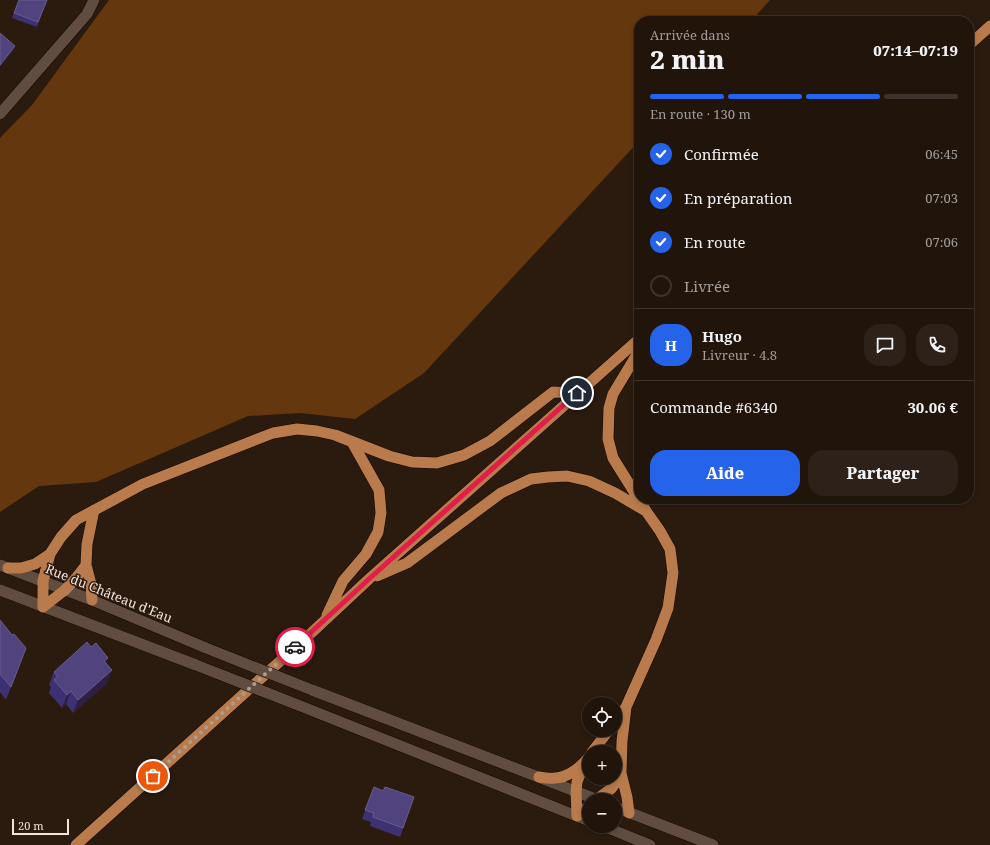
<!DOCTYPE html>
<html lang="fr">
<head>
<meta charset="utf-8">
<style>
  :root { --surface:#20140b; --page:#2d2119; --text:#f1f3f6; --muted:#a29e9d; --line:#3d332c; --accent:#2563eb }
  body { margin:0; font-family:"Noto Serif",serif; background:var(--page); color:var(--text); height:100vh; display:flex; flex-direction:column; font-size:15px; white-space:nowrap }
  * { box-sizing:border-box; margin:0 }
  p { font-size:13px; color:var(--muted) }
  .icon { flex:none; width:22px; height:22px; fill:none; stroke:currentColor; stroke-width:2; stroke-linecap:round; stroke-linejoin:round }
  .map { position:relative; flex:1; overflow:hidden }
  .side { position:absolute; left:634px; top:16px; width:340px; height:488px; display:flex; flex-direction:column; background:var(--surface); border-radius:16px; box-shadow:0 2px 6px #0003,0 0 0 1px var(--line) }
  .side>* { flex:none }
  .controls { position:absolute; left:582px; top:697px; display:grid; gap:8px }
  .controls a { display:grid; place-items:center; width:40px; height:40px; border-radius:50%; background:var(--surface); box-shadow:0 2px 6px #0003,0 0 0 1px var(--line); font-size:20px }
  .scale { position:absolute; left:12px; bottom:10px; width:57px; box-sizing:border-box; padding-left:4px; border:2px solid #f0e4dc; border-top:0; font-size:11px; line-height:14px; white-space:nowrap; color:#f0e4dc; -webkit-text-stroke:3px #2b1b0f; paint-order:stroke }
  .pin { position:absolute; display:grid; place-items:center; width:34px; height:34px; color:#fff; margin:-17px; border:2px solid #fff; border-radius:50%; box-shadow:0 1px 4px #0007 }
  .courier { position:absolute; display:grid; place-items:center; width:40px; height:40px; margin:-20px; border:3px solid #e11d48; border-radius:50%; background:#fff; color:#222; box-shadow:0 1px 5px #0007 }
  .summary em { font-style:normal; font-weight:800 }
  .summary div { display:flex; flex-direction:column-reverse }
  .summary { display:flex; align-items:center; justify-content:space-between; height:68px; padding:0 16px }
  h1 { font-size:26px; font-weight:800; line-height:30px }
  .bar { display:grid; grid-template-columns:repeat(4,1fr); gap:6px 4px; align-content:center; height:48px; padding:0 16px }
  .bar i { height:5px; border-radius:3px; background:var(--line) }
  .bar .on { background:var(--accent) }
  .bar p { grid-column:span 4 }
  .line { display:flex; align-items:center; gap:10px; padding:0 16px; border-top:1px solid var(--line) }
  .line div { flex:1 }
  .round { display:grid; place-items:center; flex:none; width:42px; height:42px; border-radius:16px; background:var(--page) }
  ol { padding:0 16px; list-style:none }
  li { display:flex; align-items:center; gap:12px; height:44px }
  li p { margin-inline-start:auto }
  li .icon { padding:4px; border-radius:50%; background:var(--accent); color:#fff; stroke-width:4 }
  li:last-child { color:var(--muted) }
  li i { width:22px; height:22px; border:2px solid var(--line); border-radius:50% }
  .button { display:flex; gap:8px; margin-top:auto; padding:8px 16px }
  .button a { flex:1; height:46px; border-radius:16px; background:var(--accent); color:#fff; font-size:16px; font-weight:800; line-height:46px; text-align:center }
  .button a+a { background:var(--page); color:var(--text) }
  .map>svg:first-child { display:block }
  .green { fill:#65370e }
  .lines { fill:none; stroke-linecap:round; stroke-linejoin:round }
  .minor-casing { stroke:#130500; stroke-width:12 }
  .secondary-casing { stroke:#130500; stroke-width:12 }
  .primary-casing { stroke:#130500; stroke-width:12 }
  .minor { stroke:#604d40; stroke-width:11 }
  .secondary { stroke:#604d40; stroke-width:11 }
  .primary { stroke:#b97b4b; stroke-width:11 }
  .secondary-bridge-casing { stroke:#130500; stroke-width:12; stroke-linecap:butt }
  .secondary-bridge { stroke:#604d40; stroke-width:11 }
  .wall { fill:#3d3073 }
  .shaded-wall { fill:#2d1f46 }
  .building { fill:#50437e; stroke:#695c8d }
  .done { stroke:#ab9e94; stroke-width:4; stroke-dasharray:0 7.2 }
  .route { stroke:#e11d48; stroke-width:5 }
  .labels { text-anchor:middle; stroke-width:3; stroke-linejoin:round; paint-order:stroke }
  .street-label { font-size:13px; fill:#f0e4dc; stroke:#2b1b0f }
</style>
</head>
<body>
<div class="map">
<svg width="990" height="845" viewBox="0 0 990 845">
  <rect width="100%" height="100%" fill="#2b1b0f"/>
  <!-- green -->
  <path class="green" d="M109,0H770L751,21H639V141L424,373L355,419L300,413L248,416L96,482L39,486L0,512V138L32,105Z"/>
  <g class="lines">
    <defs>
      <path id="minor" d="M0,114L87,14L94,0"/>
      <path id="secondary" d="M0,565L92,600L206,648
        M0,590L196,665
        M312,690L598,800
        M298,705L589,821
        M615,807L713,845
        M603,826L650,845"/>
      <path id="primary" d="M969,45L990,26
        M8,568H21L35,564L50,554L61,537L76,520L143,484L273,433L297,429L317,431L335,435L389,456L412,462L437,463L464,455L490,441L553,392L577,393
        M377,576L407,563L501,493L531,479L548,477L567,476L589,481L615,493L644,510
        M92,600L91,584L86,565L87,544L94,510
        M43,607L65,590L76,578L86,565
        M43,607V581L50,554
        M327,615L343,581L366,554L378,532L381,513L379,490L352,442
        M626,707L622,741L621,773L627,797L629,813
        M615,722L626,707L656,640L668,608L673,573L670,549L660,531L646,511L613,458L608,439L609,408L613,394L639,351
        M592,752L609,730
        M539,777C545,778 550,779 555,778C568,778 582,766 589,757
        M596,800L612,788L621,773
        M577,816L576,792L577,782L584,764
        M577,816L589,806
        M76,845L307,637L369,579L639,339"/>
    </defs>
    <!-- minor casing -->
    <use href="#minor" class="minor-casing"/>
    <!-- secondary casing -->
    <use href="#secondary" class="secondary-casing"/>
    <!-- primary casing -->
    <use href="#primary" class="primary-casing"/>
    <!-- minor -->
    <use href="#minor" class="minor"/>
    <!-- secondary -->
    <use href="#secondary" class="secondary"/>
    <!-- primary -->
    <use href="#primary" class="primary"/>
    <defs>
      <path id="secondary-bridge" d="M206,648L312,690
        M196,665L298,705"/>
    </defs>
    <!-- secondary-bridge casing -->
    <use href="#secondary-bridge" class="secondary-bridge-casing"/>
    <!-- secondary-bridge -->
    <use href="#secondary-bridge" class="secondary-bridge"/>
  </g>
  <!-- wall -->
  <path class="wall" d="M19,0H47L37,27L12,18Z
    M0,620L12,635L26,648L6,700L0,692Z
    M106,664L107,683L73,713L66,704L62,708L49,693L51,687L49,685L54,672Z
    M374,787L383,791L414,797L400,837L370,826L371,822L362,819Z"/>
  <!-- shaded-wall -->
  <path class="shaded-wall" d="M15,46L13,51L0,67V65Z
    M108,658L104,671V661Z
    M112,670L107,683L73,713L78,700Z
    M71,691L66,704L62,708L67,695Z"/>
  <!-- building -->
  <path class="building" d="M19,0H47L38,22L14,13Z
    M0,33L15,46L0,65Z
    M0,620L12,635L14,634L26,648L11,687L0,674Z
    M87,642L91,647L96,643L108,658L104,661L112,670L78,700L71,691L67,695L54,680L58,677L54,672Z
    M374,787L383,791L385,787L414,797L403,828L373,817L374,813L365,810Z"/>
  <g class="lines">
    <!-- done -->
    <path class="done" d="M153,776L295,647"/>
    <!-- route -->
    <path class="route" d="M295,647L369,579L577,393"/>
  </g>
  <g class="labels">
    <!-- street labels -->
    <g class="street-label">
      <text transform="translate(109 593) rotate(22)" y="5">Rue du Château d'Eau</text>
    </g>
  </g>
</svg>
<div class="controls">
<a><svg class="icon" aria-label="locate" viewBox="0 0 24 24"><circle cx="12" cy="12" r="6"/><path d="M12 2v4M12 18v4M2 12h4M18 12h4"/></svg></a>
<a>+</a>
<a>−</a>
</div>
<div class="scale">20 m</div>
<div class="pin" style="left:153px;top:776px;background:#ea580c"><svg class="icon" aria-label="bag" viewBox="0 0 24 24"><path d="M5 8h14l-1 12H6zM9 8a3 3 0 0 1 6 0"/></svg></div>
<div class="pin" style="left:577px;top:393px;background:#1f2937"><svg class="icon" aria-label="home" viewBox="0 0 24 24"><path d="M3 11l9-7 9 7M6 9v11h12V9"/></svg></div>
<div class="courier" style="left:295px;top:647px"><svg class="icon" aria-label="car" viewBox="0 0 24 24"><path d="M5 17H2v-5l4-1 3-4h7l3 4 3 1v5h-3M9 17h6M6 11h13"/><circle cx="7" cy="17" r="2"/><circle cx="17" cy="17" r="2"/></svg></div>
<section class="side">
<div class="summary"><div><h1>2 min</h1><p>Arrivée dans</p></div><em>07:14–07:19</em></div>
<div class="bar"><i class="on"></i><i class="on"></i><i class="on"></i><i></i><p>En route · 130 m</p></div>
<ol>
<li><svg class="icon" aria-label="check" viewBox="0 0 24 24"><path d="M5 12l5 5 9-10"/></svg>Confirmée<p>06:45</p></li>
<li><svg class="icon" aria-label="check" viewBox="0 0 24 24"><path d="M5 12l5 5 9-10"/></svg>En préparation<p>07:03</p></li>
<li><svg class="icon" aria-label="check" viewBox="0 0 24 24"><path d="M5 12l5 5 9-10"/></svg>En route<p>07:06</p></li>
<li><i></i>Livrée</li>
</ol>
<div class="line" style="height:72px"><b class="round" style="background:var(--accent);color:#fff">H</b><div><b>Hugo</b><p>Livreur · 4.8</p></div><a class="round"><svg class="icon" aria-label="chat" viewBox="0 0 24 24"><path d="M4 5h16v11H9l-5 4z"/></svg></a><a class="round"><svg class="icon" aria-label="phone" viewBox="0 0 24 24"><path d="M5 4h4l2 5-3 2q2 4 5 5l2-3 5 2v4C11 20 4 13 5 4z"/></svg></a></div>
<div class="line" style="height:52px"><div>Commande #6340</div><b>30.06 €</b></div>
<div class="button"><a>Aide</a><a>Partager</a></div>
</section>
</div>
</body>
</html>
